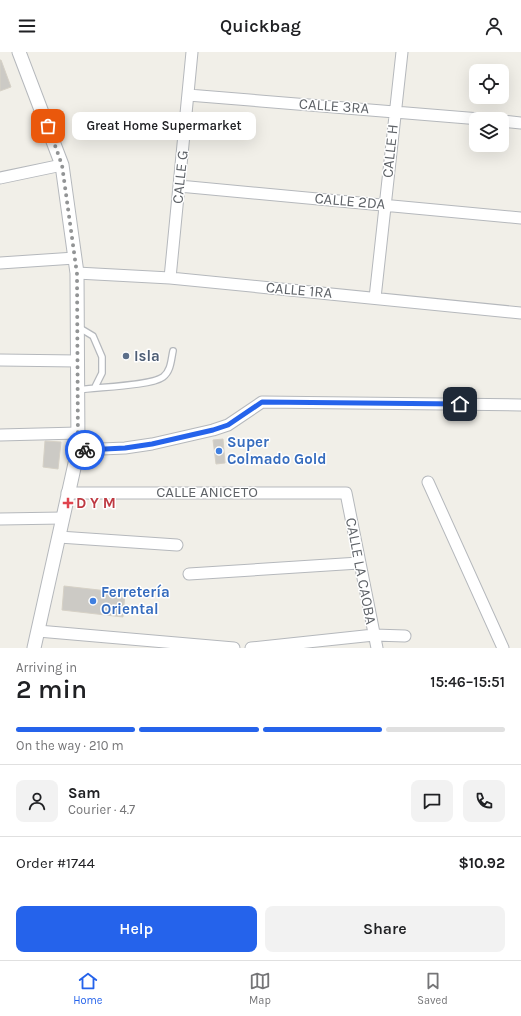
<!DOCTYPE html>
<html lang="en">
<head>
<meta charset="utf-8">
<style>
  :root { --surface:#fff; --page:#f2f2f2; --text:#202124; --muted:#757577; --line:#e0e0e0; --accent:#2563eb }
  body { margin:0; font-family:Karla,sans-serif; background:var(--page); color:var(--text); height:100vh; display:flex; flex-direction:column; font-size:15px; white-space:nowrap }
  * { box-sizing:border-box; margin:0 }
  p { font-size:13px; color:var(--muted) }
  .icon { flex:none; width:22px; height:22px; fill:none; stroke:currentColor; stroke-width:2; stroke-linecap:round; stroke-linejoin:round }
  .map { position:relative; height:596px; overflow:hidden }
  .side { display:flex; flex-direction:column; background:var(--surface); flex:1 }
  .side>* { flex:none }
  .fabs { position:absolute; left:469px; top:12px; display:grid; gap:8px }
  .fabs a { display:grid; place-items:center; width:40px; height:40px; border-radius:8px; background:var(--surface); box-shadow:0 4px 16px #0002; font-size:20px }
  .pin { position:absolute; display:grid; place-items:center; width:34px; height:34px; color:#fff; margin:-17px; border-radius:8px; box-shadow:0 2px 6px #0006 }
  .courier { position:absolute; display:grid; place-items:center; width:40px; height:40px; margin:-20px; border:3px solid #2563eb; border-radius:50%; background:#fff; color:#222; box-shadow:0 1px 5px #0007 }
  .bubble { position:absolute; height:28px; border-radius:8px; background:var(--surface); box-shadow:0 4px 16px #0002; font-size:13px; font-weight:600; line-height:28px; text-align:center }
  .summary em { font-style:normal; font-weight:600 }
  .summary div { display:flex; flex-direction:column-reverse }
  .summary { display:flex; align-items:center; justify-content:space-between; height:68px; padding:0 16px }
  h1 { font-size:26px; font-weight:600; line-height:30px }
  .bar { display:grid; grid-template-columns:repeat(4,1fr); gap:6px 4px; align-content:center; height:48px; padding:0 16px }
  .bar i { height:5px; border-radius:3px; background:var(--line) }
  .bar .active { background:var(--accent) }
  .bar p { grid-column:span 4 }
  .line { display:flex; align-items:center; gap:10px; padding:0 16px; border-top:1px solid var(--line) }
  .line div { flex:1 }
  .round { display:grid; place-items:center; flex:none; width:42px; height:42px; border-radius:8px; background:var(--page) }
  .cta { display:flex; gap:8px; margin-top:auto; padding:8px 16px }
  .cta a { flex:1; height:46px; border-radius:8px; background:var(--accent); color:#fff; font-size:16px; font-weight:600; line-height:46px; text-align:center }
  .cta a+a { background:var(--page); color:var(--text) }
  header { display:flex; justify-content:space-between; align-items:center; height:52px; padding:0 16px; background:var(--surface); font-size:18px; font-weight:600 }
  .menu { display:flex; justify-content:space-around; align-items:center; height:56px; border-top:1px solid var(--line); background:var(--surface); font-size:11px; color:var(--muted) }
  .menu a { display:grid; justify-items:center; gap:2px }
  .menu .active { color:var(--accent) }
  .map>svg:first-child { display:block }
  .building { fill:#cccac5; stroke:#d6d1c6 }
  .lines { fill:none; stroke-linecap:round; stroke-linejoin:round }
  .service-casing { stroke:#b5b8bc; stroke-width:8 }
  .minor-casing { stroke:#b5b8bc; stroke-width:13 }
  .tertiary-casing { stroke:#b5b8bc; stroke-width:15 }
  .service { stroke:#fff; stroke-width:5.5 }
  .minor { stroke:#fff; stroke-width:11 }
  .tertiary { stroke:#fff; stroke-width:13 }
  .done { stroke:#929495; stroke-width:4; stroke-dasharray:0 7.2 }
  .route { stroke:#2563eb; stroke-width:5 }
  .service-dot { fill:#5c6f8a; stroke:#fff; stroke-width:1.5 }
  .shop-dot { fill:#3f7fe0; stroke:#fff; stroke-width:1.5 }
  .health-dot { fill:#e0444e; stroke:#fff; stroke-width:1.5 }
  .labels { text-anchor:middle; stroke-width:3; stroke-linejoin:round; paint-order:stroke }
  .street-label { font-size:15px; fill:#5f6368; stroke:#fff }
  .service-label { font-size:15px; font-weight:bold; fill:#4e5e75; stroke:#fff; text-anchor:start }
  .shop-label { font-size:15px; font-weight:bold; fill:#366cbe; stroke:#fff; text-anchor:start }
  .health-label { font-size:15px; font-weight:bold; fill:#be3a42; stroke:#fff; text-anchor:start }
</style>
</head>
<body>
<header><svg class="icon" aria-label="menu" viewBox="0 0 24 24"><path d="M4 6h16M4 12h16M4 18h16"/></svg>Quickbag<svg class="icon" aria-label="person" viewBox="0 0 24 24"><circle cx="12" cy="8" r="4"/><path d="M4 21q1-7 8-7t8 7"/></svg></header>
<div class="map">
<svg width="521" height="596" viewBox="0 0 521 596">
  <rect width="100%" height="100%" fill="#f1efe8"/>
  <!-- building -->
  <path class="building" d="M0,8H1L11,35L0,39Z
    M223,387L225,411L216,412L213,388Z
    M45,389L61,390L58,417L43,415Z
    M64,534L125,541L123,565L62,558Z"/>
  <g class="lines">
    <defs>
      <path id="service" d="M78,275L93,284L102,305V321L95,335
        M78,338C96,335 151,334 163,325C171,319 171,308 173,299"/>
      <path id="minor" d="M188,43L480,67
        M502,69L521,71
        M0,126L62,113
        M179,134L521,166
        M0,211L75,206
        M77,221L170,226L521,261
        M170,226L192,0
        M375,246L402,0
        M0,308L77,309
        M0,383L78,381
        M78,398L125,396L152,392L213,378L228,373L262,350L521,353
        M428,430L503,596
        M67,441H346L377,596
        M0,467L63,466
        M59,485L177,493
        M189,522L359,511
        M38,579L234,596
        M251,596L374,583L405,584"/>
      <path id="tertiary" d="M19,0L62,113L77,221L78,398L34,596"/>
    </defs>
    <!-- service casing -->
    <use href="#service" class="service-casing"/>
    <!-- minor casing -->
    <use href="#minor" class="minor-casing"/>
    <!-- tertiary casing -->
    <use href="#tertiary" class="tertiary-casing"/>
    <!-- service -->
    <use href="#service" class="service"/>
    <!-- minor -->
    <use href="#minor" class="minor"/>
    <!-- tertiary -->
    <use href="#tertiary" class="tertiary"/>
  </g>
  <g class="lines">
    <!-- done -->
    <path class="done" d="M48,74L62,113L77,222L78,398H85"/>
    <!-- route -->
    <path class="route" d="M85,398L125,396L152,392L213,378L228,373L262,350L460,352"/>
  </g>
  <!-- markers -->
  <circle class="service-dot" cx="126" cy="304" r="4"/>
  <g class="shop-dot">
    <circle cx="219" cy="399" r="4"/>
    <circle cx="93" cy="549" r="4"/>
  </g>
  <path class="health-dot" d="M66 445h4v4h4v4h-4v4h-4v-4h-4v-4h4z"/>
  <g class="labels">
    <!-- street labels -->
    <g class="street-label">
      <text transform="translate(334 54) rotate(4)" y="5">CALLE 3RA</text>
      <text transform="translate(390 99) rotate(-84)" y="5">CALLE H</text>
      <text transform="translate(180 125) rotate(-84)" y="5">CALLE G</text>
      <text transform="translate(350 149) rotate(5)" y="5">CALLE 2DA</text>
      <text transform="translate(299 238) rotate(5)" y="5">CALLE 1RA</text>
      <text x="207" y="445">CALLE ANICETO</text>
      <text transform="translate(361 519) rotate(79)" y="5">CALLE LA CAOBA</text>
    </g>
    <!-- service labels -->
    <g class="service-label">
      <text x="134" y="309">Isla</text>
    </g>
    <!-- shop labels -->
    <g class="shop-label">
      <text x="227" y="395">Super<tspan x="227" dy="17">Colmado Gold</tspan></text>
      <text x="101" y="545">Ferretería<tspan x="101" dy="17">Oriental</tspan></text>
    </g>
    <!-- health labels -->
    <g class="health-label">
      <text x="76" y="456">D Y M</text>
    </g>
  </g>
</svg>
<div class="fabs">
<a><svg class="icon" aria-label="locate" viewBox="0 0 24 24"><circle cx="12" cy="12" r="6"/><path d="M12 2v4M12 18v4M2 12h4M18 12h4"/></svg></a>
<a><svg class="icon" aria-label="layers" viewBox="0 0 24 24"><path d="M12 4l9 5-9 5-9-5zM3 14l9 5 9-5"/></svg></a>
</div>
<div class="pin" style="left:48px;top:74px;background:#ea580c"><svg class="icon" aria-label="bag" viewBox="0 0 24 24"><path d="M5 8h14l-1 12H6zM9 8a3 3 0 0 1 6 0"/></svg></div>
<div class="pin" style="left:460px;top:352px;background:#1f2937"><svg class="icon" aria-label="home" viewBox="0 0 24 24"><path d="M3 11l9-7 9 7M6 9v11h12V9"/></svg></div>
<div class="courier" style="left:85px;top:398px"><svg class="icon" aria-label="bike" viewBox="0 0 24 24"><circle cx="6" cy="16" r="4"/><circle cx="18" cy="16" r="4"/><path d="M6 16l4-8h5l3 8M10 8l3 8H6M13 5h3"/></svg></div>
<div class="bubble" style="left:72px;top:60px;width:184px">Great Home Supermarket</div>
</div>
<section class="side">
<div class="summary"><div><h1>2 min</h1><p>Arriving in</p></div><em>15:46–15:51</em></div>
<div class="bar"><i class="active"></i><i class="active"></i><i class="active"></i><i></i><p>On the way · 210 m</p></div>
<div class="line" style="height:72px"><a class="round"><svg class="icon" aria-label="person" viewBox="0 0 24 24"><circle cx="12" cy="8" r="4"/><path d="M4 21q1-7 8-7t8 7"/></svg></a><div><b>Sam</b><p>Courier · 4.7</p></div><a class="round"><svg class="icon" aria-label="chat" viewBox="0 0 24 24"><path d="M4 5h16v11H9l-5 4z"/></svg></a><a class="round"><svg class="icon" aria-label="phone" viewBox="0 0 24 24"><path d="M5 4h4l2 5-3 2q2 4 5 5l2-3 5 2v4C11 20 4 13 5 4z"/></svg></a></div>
<div class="line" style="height:52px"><div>Order #1744</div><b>$10.92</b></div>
<div class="cta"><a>Help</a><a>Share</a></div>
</section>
<nav class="menu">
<a class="active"><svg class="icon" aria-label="home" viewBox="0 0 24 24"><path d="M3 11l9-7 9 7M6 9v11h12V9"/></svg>Home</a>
<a><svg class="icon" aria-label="map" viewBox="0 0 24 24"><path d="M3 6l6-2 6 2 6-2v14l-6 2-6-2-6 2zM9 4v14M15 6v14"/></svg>Map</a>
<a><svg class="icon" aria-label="saved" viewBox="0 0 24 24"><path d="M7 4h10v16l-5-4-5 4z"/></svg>Saved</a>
</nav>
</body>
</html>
